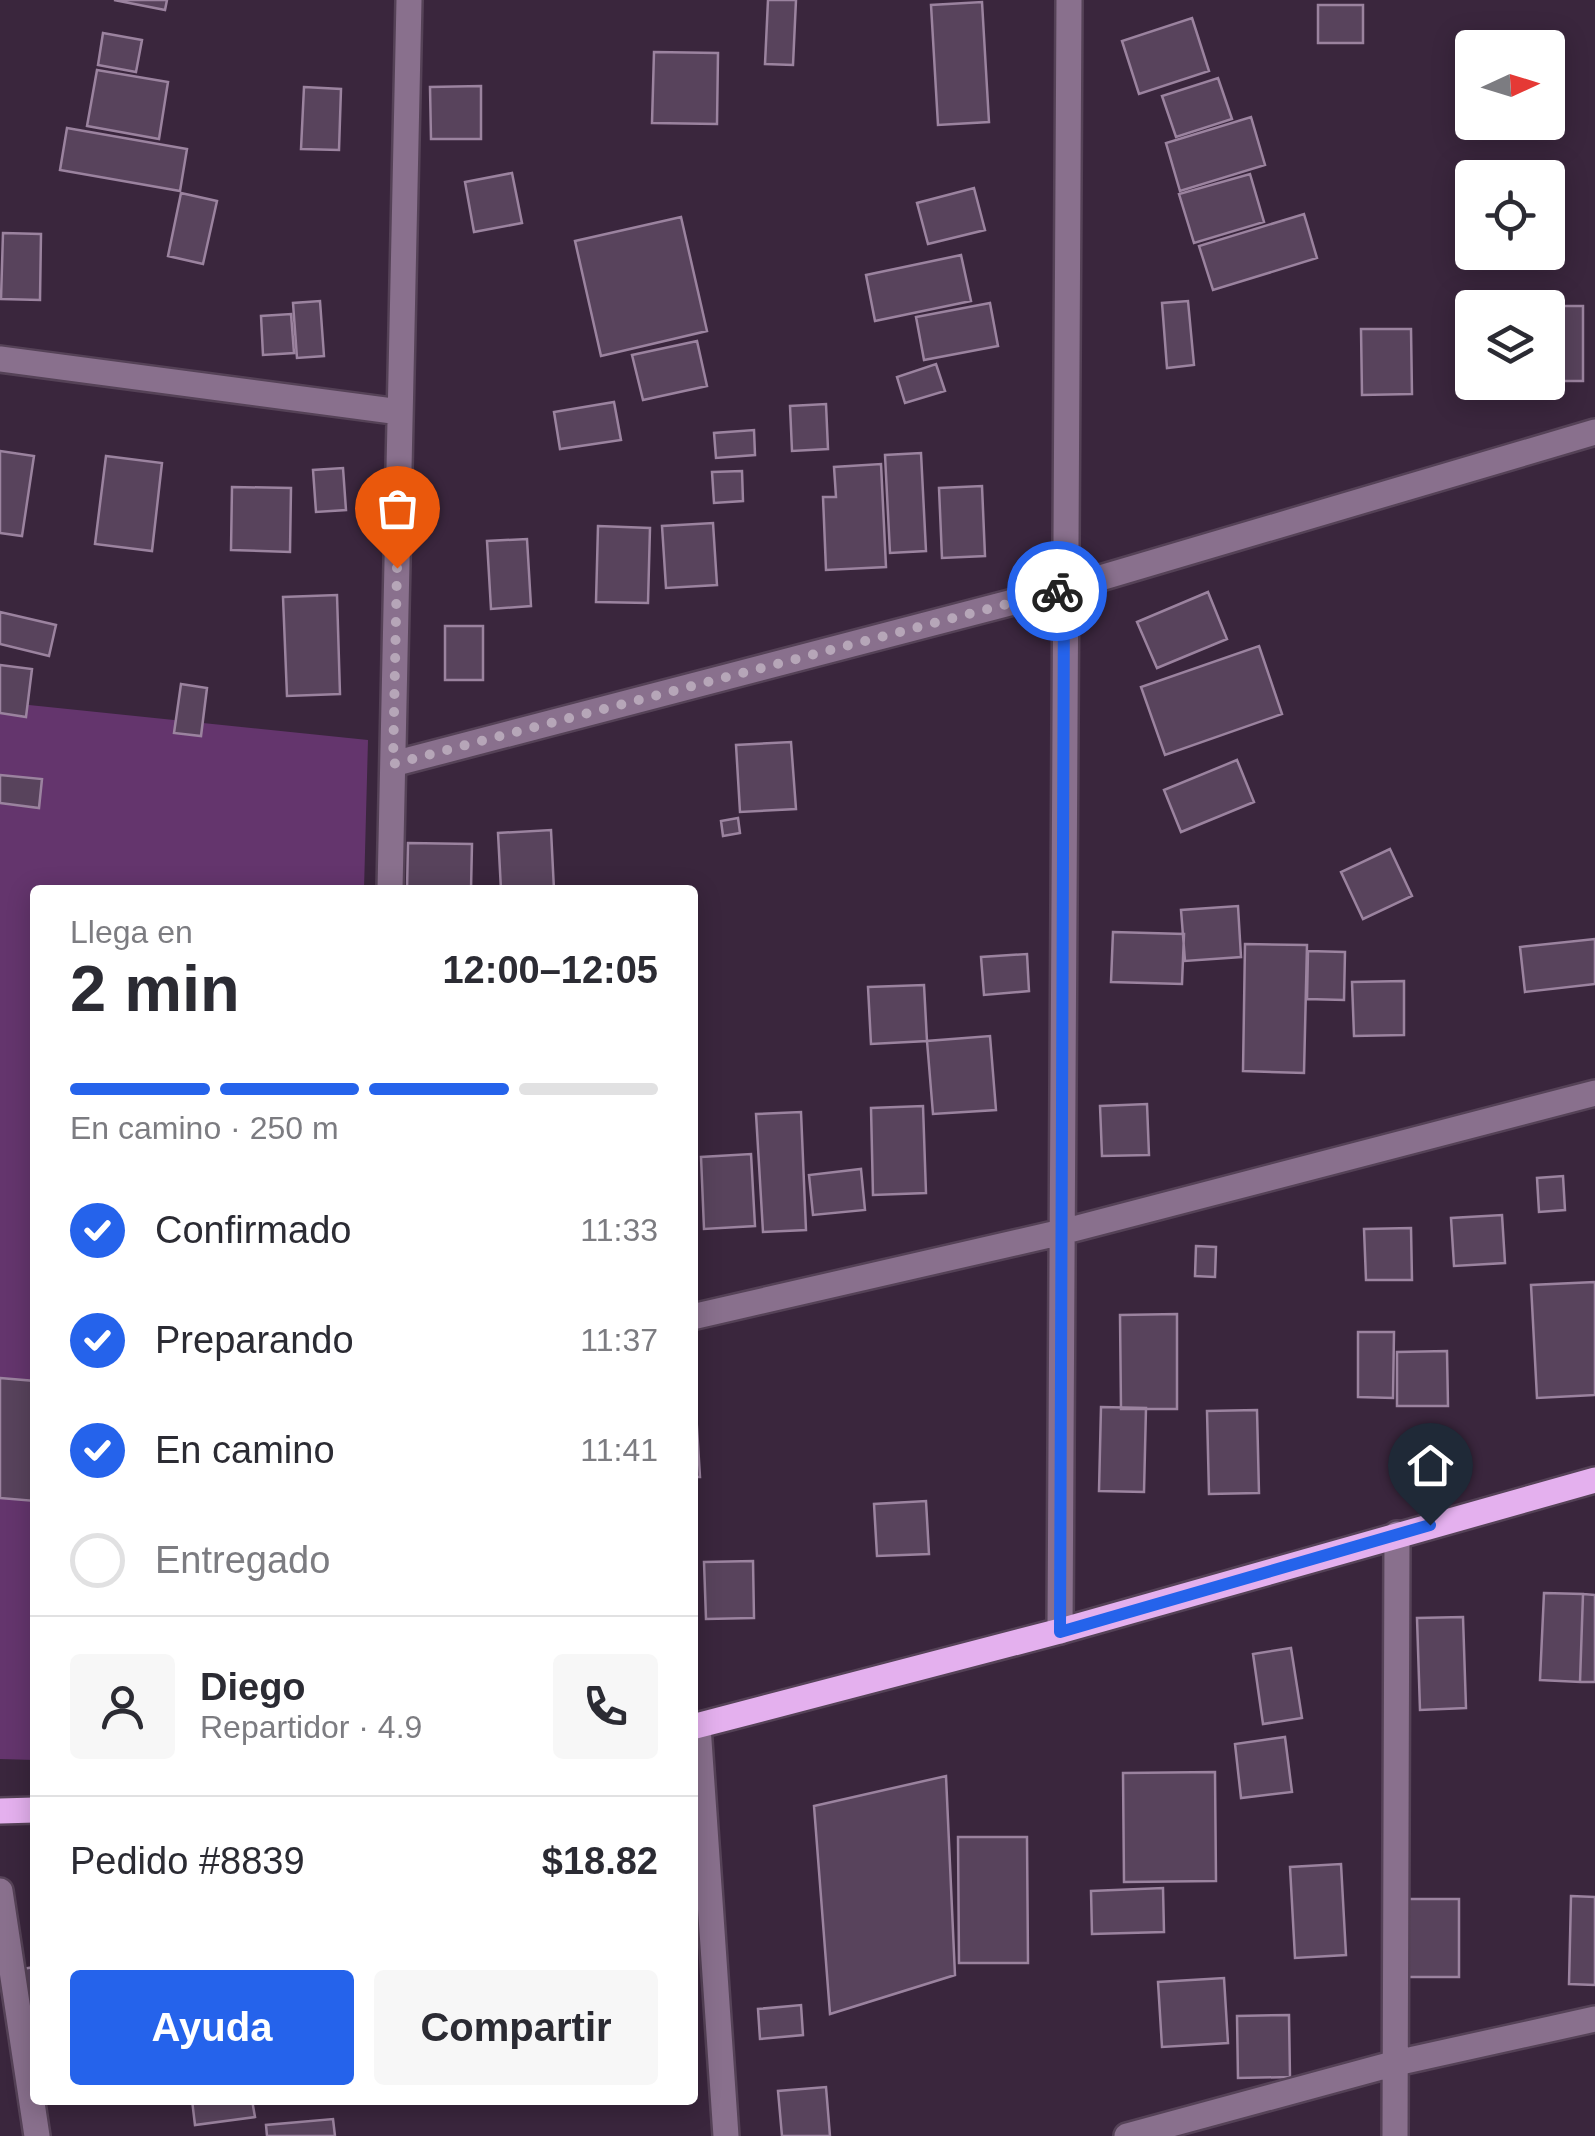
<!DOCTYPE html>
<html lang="es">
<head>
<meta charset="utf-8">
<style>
  :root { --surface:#fff; --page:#f7f7f7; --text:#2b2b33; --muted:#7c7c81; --line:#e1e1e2; --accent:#2563eb }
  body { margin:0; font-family:Helvetica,sans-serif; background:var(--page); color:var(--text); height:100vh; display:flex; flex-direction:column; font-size:38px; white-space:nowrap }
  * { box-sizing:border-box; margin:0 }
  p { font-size:32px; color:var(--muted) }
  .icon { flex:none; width:55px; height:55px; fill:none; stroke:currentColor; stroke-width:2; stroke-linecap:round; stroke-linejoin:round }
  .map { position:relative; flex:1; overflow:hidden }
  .details { position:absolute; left:30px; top:885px; width:668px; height:1220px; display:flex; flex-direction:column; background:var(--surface); border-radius:10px; box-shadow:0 5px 25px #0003 }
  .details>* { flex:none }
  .needle { width:65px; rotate:86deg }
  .controls { position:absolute; left:1455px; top:30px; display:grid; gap:20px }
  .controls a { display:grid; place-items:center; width:110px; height:110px; border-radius:10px; background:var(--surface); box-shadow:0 5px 25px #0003; font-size:50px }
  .pin { position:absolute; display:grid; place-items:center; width:85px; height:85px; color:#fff; margin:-102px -42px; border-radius:50% 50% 50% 0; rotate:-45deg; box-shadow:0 0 10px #0007 }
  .pin .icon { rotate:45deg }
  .courier { position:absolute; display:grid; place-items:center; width:100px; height:100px; margin:-50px; border:8px solid #2563eb; border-radius:50%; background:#fff; color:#222; box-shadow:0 2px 12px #0007 }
  .summary em { font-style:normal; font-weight:700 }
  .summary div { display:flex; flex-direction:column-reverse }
  .summary { display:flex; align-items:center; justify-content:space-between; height:170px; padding:0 40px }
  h1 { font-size:65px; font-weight:700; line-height:75px }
  .bar { display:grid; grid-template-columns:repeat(4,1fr); gap:15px 10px; align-content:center; height:120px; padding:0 40px }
  .bar i { height:12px; border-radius:8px; background:var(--line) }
  .bar .current { background:var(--accent) }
  .bar p { grid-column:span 4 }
  .line { display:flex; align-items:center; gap:25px; padding:0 40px; border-top:2px solid var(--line) }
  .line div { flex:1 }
  .round { display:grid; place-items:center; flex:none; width:105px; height:105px; border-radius:10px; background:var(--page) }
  ol { padding:0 40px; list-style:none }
  li { display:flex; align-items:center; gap:30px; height:110px }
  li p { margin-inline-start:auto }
  li .icon { padding:10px; border-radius:50%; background:var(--accent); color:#fff; stroke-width:4 }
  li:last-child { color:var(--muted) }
  li i { width:55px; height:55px; border:5px solid var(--line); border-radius:50% }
  .button { display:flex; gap:20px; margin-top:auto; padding:20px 40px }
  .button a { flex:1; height:115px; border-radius:10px; background:var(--accent); color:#fff; font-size:40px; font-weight:700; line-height:115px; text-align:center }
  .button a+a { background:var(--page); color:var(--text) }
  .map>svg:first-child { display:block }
  .green { fill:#64356d }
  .building { fill:#58435c; stroke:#9b839f; stroke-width:2.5 }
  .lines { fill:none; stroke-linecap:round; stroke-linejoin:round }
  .minor-casing { stroke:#554257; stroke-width:30 }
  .major-casing { stroke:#554257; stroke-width:30 }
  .minor { stroke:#89708d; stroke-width:25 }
  .major { stroke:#e4b0ee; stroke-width:25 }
  .done { stroke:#b6a6b8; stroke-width:10; stroke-dasharray:0 18 }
  .route { stroke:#2563eb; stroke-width:12 }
</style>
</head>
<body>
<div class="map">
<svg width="1595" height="2136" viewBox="0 0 1595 2136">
  <rect width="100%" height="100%" fill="#3a263d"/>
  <!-- green -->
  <path class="green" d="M0,702L368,740L364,890H35V1760L0,1759Z"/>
  <!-- building -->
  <path class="building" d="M114,0H167L165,10Z
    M768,0H796L793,65L765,64Z
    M982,2L989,122L938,125L931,5Z
    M1318,5H1363V43H1318Z
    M1192,18L1209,71L1139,94L1122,41Z
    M103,33L142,40L136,72L98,65Z
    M654,52L718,53L717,124L652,123Z
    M97,70L168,82L159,139L87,126Z
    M1218,78L1232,119L1176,137L1162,96Z
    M481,86V139H431L430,87Z
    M304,87L341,89L339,150L301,149Z
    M1251,117L1265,165L1180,191L1166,143Z
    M67,128L187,149L180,191L60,170Z
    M512,173L522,223L474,232L465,182Z
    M1250,174L1264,222L1194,243L1179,194Z
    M974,188L985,230L928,244L917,203Z
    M181,193L217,201L203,264L168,256Z
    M1304,214L1317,258L1213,290L1199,246Z
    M681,217L707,331L601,356L575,241Z
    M3,233L41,234L40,300L1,299Z
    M961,255L971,301L875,321L866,275Z
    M320,301L324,356L297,358L293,303Z
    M1188,301L1194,365L1167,368L1162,303Z
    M990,303L998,346L924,360L916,317Z
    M1531,306H1583V381H1548V308Z
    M291,314L294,353L263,355L261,316Z
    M1361,329H1411L1412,394L1362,395Z
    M697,341L707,386L643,400L632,355Z
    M936,364L945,391L905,403L897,377Z
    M614,402L621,440L560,449L554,412Z
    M826,404L828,449L792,451L790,406Z
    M754,430L755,455L716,458L714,433Z
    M0,451L34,456L22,536L0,533Z
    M921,453L926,551L890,553L885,455Z
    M106,456L162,463L152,551L95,544Z
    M881,464L886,567L826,570L823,497H836L834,467Z
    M343,468L346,510L316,512L313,470Z
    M742,471L743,501L714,503L712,472Z
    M982,486L985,556L942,558L939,488Z
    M232,487L291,488L290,552L231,550Z
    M713,523L717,585L666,588L662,526Z
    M598,526L650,528L648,603L596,602Z
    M527,539L531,606L491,609L487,541Z
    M1208,592L1227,639L1157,668L1137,622Z
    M337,595L340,694L287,696L283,597Z
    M0,612L56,625L49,656L0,644Z
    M445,626H483V680H445Z
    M1259,646L1282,714L1165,755L1141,687Z
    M0,665L32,669L26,717L0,713Z
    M181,684L207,688L201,736L174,733Z
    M791,742L796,809L740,812L736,745Z
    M1237,760L1254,802L1181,832L1164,790Z
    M0,775L42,779L39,808L0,803Z
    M738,818L740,833L723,836L721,821Z
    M551,830L554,890H501L498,833Z
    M408,843L472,844L471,890H407Z
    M1390,849L1412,896L1363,919L1341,872Z
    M1238,906L1241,957L1185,961L1181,910Z
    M1113,932L1184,934L1182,984L1111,982Z
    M1595,939V984L1525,992L1520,947Z
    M1245,944L1307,945L1304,1073L1243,1071Z
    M1308,951L1345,952L1344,1000L1307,999Z
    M1027,954L1029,991L984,995L981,957Z
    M1404,981V1035L1354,1036L1352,982Z
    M924,985L927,1041L871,1044L868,987Z
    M990,1036L996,1110L933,1114L927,1041Z
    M1147,1104L1149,1155L1102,1156L1100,1106Z
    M923,1106L926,1193L873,1195L871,1108Z
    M801,1112L806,1230L763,1232L756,1114Z
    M692,1142H695L693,1254H692Z
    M751,1154L755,1226L704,1229L701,1157Z
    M861,1169L865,1210L813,1215L809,1175Z
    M1563,1176L1565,1210L1539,1212L1537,1178Z
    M1502,1215L1505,1263L1454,1266L1451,1218Z
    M1411,1228L1412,1280H1366L1364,1229Z
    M1196,1246L1216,1247L1215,1277L1195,1276Z
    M1595,1282V1395L1537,1398L1531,1285Z
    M1177,1314V1409H1121L1120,1315Z
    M1358,1332H1394L1393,1398L1358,1397Z
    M1447,1351L1448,1406H1397V1352Z
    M0,1378L35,1381V1501L0,1498Z
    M694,1379L700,1477H692V1380Z
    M1101,1407L1146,1408L1144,1492L1099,1491Z
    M1257,1410L1259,1493L1209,1494L1207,1411Z
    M926,1501L929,1554L877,1556L874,1504Z
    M753,1561L754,1618L706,1619L704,1562Z
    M1544,1593L1583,1594L1580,1682L1540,1680Z
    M1583,1594L1595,1595V1682H1580Z
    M1463,1617L1466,1708L1420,1710L1417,1618Z
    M1291,1648L1302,1718L1263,1724L1253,1654Z
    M1285,1737L1292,1792L1241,1798L1235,1744Z
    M1215,1772L1216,1881L1124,1882L1123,1773Z
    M946,1776L955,1975L830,2014L814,1806Z
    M958,1837H1027L1028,1963H959Z
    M1341,1864L1346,1955L1295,1958L1290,1867Z
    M1163,1888L1164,1932L1092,1934L1091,1891Z
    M1571,1896L1595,1897V1985L1569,1984Z
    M1406,1899H1459V1977H1406Z
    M35,1967V2041L15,1970Z
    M1224,1978L1228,2043L1162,2047L1158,1982Z
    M801,2005L803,2035L760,2039L758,2009Z
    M1289,2015L1290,2077L1238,2078L1237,2016Z
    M826,2087L830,2136H782L778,2091Z
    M192,2100H252L255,2117L195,2125Z
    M333,2119L335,2136H267L266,2125Z"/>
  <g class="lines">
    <defs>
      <path id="minor" d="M0,359L400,412
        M393,764L1063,589L1595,432
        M390,890L409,0
        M692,1317L1062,1232L1595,1093
        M1060,1631L1069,0
        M698,1726L726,2136
        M0,1891L37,2136
        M1127,2136L1396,2063L1595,2019
        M1395,2136L1397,1534"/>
      <path id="major" d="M692,1727L1060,1631L1595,1480
        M0,1811L35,1810"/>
    </defs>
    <!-- minor casing -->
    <use href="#minor" class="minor-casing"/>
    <!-- major casing -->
    <use href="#major" class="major-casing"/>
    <!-- minor -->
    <use href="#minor" class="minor"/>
    <!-- major -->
    <use href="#major" class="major"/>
  </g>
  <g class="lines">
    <!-- done -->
    <path class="done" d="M397,568L393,764L1057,591"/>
    <!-- route -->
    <path class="route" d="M1057,591L1064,589L1060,1632L1430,1525"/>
  </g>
</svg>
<div class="controls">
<a><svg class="needle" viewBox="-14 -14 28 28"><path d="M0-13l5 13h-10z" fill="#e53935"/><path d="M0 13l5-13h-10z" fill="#7c7c81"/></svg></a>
<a><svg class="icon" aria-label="locate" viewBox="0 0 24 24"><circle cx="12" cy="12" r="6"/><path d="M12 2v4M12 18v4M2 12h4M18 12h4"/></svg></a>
<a><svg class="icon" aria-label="layers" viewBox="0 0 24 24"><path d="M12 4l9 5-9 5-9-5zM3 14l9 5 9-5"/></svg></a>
</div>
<div class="pin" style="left:397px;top:568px;background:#ea580c"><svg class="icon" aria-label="bag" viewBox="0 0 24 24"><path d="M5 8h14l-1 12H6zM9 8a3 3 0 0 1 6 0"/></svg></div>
<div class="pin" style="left:1430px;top:1525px;background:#1f2937"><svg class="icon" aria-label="home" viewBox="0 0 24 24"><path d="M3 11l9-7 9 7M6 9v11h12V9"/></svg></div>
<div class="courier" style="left:1057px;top:591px"><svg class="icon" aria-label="bike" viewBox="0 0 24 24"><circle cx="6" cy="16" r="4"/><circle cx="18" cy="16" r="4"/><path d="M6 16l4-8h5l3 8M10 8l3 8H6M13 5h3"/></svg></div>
<section class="details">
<div class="summary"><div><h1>2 min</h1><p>Llega en</p></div><em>12:00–12:05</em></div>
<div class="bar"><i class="current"></i><i class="current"></i><i class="current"></i><i></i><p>En camino · 250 m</p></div>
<ol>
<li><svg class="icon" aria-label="check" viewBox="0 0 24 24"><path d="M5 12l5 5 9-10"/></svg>Confirmado<p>11:33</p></li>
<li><svg class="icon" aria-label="check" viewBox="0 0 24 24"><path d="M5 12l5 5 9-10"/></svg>Preparando<p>11:37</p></li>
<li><svg class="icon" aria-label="check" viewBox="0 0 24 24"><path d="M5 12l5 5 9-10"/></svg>En camino<p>11:41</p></li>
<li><i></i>Entregado</li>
</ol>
<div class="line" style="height:180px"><a class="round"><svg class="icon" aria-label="person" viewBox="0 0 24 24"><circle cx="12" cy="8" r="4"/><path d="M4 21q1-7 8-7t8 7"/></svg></a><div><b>Diego</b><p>Repartidor · 4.9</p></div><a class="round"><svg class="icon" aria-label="phone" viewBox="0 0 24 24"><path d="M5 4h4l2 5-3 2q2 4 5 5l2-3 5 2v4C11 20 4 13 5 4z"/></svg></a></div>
<div class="line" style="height:130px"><div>Pedido #8839</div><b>$18.82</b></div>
<div class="button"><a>Ayuda</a><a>Compartir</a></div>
</section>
</div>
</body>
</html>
